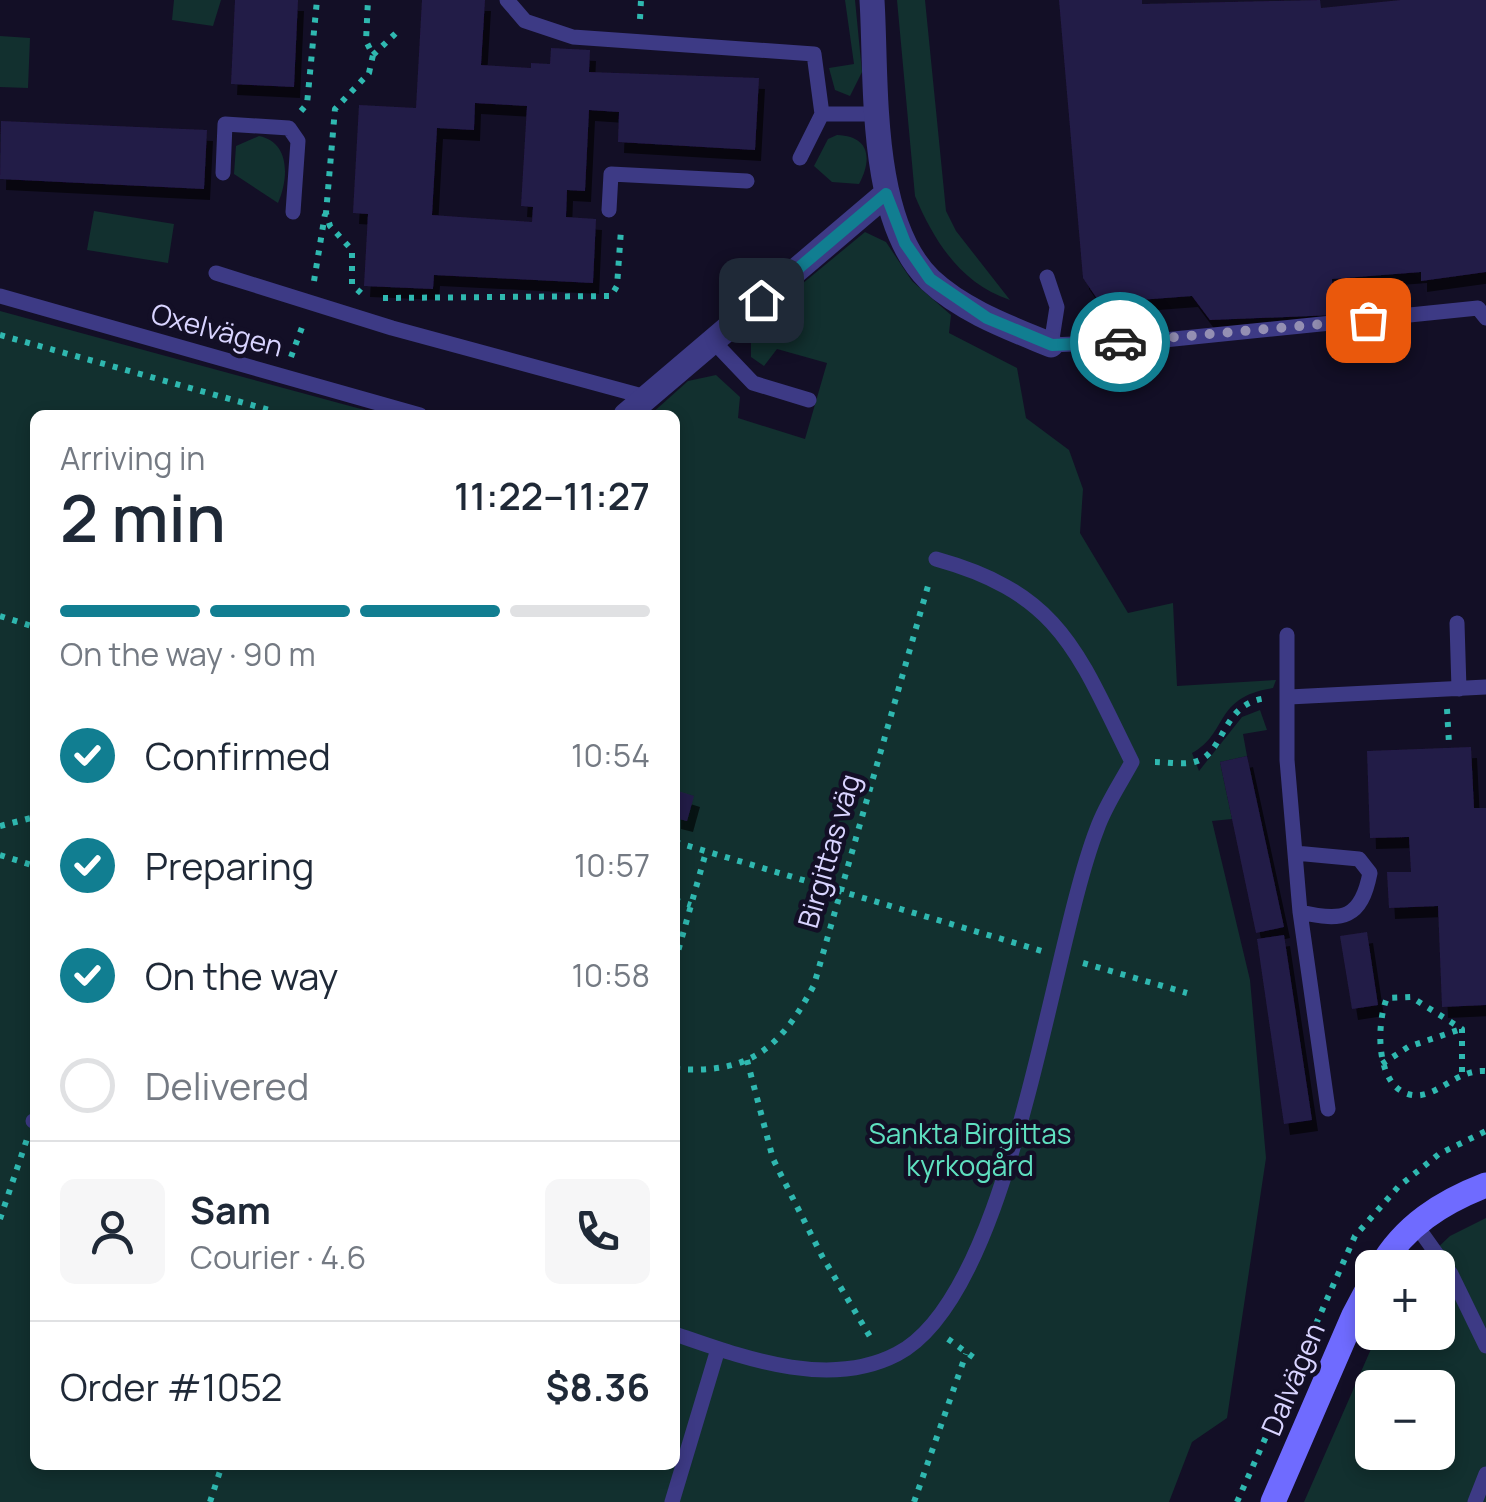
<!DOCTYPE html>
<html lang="en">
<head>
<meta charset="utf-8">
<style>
  :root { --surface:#fff; --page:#f6f6f7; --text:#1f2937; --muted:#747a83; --line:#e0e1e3; --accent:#117e91 }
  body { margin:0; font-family:Manrope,sans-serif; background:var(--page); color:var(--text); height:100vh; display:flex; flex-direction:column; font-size:38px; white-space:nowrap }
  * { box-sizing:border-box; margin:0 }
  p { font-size:32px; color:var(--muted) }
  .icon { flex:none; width:55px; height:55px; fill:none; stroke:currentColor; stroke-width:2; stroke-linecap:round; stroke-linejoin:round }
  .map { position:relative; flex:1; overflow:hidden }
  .panel { position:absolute; left:30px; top:410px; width:650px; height:1060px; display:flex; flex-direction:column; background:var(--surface); border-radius:15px; box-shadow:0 5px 15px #0003 }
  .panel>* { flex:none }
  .controls { position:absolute; left:1355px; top:1250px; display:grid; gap:20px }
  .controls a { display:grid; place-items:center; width:100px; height:100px; border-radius:15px; background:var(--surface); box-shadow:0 5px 15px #0003; font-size:50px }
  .pin { position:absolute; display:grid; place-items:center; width:85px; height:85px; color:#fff; margin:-42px; border-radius:20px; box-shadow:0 5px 15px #0006 }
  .courier { position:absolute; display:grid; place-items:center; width:100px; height:100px; margin:-50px; border:8px solid #117e91; border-radius:50%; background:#fff; color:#222; box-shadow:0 2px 12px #0007 }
  .headline em { font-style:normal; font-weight:600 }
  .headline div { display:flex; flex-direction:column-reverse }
  .headline { display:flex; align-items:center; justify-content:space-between; height:170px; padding:0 30px }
  h1 { font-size:65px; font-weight:600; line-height:75px }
  .bar { display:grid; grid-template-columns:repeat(4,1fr); gap:15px 10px; align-content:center; height:120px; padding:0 30px }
  .bar i { height:12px; border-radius:8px; background:var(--line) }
  .bar .on { background:var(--accent) }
  .bar p { grid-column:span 4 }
  .line { display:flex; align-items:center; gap:25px; padding:0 30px; border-top:2px solid var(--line) }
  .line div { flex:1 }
  .round { display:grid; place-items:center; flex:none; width:105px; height:105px; border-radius:15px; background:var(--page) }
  ol { padding:0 30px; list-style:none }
  li { display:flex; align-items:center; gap:30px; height:110px }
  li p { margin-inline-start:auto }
  li .icon { padding:10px; border-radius:50%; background:var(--accent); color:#fff; stroke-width:4 }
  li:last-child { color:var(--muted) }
  li i { width:55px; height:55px; border:5px solid var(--line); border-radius:50% }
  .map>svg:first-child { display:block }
  .green { fill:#12302f; fill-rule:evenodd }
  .building { fill:#241b47; fill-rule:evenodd; filter:url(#shadow) }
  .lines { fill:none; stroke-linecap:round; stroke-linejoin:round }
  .path { stroke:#2fb8b0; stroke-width:6; stroke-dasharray:5 8; stroke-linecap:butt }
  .lane { stroke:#3d3a85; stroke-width:15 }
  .street { stroke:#3d3a85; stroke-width:25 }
  .secondary { stroke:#6f6bff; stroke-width:25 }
  .done { stroke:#948fb3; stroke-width:10; stroke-dasharray:0 18 }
  .route { stroke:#117e91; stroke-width:12 }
  .labels { text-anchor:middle; stroke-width:9; stroke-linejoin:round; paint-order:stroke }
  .street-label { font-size:28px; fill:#d9d4ff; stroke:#130f26 }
  .park-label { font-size:28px; fill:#5fe0c0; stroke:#130f26 }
</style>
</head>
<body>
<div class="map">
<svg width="1486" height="1502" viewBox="0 0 1486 1502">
  <defs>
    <filter id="shadow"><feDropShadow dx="6" dy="11" stdDeviation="0" flood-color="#0009"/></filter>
  </defs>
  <rect width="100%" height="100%" fill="#130f26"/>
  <!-- green -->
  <path class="green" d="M174,0H221L213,26L172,20Z
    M845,0H855L862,72L850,96L835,90L829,68L854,64Z
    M897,0H925L946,211L956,231L1010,300C961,284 934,241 915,196Z
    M0,36L30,38L28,88L0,87Z
    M837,135C869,136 873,158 859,184L832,182L814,166L828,139Z
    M259,136C290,142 289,178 278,203L234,174L236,146Z
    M94,211L174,224L168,263L87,250Z
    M865,232L886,242L912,281L951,315L949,333L1017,368L1026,418L1069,450L1083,489L1080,533L1128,613L1173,603L1177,686L1276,680L1273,688C1213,697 1229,733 1192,753L1199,771L1242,717L1260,710L1267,730L1243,734L1247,756L1220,762L1232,819L1212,821L1250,980L1266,1158L1227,1418L1192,1442L1169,1502H0V311L383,415H35V1465H675V415H650L688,381L716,375L740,397L738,418L805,439L827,363L777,349L764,366L751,357V326Z
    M1486,1218V1502H1304L1378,1333L1438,1332V1268L1417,1267L1450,1236ZM1372,1388H1438V1452H1372Z"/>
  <!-- building -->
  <path class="building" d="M235,0H298L294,87L231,84Z
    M422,0H485L481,65L531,68V63L550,64L551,48L590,50L589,72L759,78L755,150L618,142L619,112L589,110L585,191L567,190L566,217L596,219L593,283L434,275L433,289L364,286L368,214L353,213L359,105L416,108ZM475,103L527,106L521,206L533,207L532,222L432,215L437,128L474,130Z
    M1059,0H1142V4L1320,0L1321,8L1401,0H1486V272L1421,281V272L1332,279L1335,315L1210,320L1192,296L1100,303L1083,278Z
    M1,121L207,130L204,189L0,179Z
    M1471,747L1474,808H1486V1005L1442,1007L1438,906L1389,908L1387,872H1411L1409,837L1370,838L1367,751Z
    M1247,756L1284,927L1256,933L1220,762Z
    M675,790L694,796L687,821L675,818Z
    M1367,932L1378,1005L1352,1009L1340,936Z
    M1284,935L1312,1120L1284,1124L1257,939Z"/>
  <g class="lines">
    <!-- path -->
    <path class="path" d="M640,19L641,0
      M373,55L396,33
      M301,111L307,104L317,0
      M314,281L325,214
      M361,293L352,285V250L330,226L326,213L335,109L369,73L373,55L366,41L368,0
      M383,298L611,296L617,286L621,230
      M0,335L273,411
      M291,357L304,322
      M0,616L35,627
      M1447,709L1449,744
      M1155,762C1167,762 1183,765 1194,762C1226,755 1220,702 1268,698
      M0,826L35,817
      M675,842L1042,951
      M0,855L35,866
      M675,900L691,905
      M675,962L706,852
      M1083,963L1187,993
      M747,1060L773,1159L822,1256L872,1340
      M1382,1064L1408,1047L1461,1029
      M675,1069C750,1074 780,1049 814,985L930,579
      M1462,1072V1029L1411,997L1387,998C1376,1024 1375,1089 1412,1095C1437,1099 1455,1069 1486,1071
      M0,1219L27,1139
      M948,1339L977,1360
      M210,1502L222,1465
      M914,1502L966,1354
      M1237,1502L1355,1236L1398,1187L1439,1154L1486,1131"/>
    <!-- lane -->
    <path class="lane" d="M507,0L525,21L573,37L814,54L822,114H880
      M800,158L822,114
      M223,173L225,124L289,128L298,141L293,212
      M609,210L611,174L747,181
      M216,273L392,328L646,397
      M1047,277L1057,307L1051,345L1164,340L1478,308L1486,318
      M0,296L420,415
      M713,341L753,383L809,400
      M1457,623L1459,689
      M1287,635V760L1300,912L1328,1109
      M1289,697L1486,687
      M1295,853L1359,859L1370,873C1361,919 1343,922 1300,912
      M33,1121H35
      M1416,1225L1451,1274L1486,1346
      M675,1334C742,1357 828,1390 897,1354C1012,1295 1050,950 1097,829C1105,806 1120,784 1132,762C1078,654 1062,594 936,559
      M672,1502L718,1349
      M1475,1502L1486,1474"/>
    <!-- street -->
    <path class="street" d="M872,0C877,81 868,220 930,280C963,311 1010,328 1051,345
      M626,415L886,194"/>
    <!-- secondary -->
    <path class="secondary" d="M1380,1268C1404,1226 1442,1202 1486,1185
      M1273,1502L1354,1315L1372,1281"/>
  </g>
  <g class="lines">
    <!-- done -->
    <path class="done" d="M1120,342L1368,320"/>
    <!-- route -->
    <path class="route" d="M761,300L886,194L905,243L930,279L987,318L1052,345L1120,342"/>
  </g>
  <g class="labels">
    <!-- street labels -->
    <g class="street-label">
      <text transform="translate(217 330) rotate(15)" y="10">Oxelvägen</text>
      <text transform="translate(829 851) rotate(-74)" y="10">Birgittas väg</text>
      <text transform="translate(1293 1379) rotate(-67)" y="10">Dalvägen</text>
    </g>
    <!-- park labels -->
    <g class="park-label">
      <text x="970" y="1144">Sankta Birgittas<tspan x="970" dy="32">kyrkogård</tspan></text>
    </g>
  </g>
</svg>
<div class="controls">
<a>+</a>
<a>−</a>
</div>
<div class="pin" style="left:1368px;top:320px;background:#ea580c"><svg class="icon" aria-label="bag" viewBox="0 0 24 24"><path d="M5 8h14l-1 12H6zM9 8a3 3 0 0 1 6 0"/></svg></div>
<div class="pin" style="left:761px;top:300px;background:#1f2937"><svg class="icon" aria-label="home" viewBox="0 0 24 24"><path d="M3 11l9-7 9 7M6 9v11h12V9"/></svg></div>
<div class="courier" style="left:1120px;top:342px"><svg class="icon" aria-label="car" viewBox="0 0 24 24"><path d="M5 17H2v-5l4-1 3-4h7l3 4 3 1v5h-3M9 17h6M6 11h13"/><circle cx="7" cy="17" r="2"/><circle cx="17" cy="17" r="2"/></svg></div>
<section class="panel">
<div class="headline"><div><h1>2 min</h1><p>Arriving in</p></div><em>11:22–11:27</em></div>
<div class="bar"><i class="on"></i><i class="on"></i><i class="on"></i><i></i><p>On the way · 90 m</p></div>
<ol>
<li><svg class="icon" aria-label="check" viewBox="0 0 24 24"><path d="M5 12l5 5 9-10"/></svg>Confirmed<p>10:54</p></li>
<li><svg class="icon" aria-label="check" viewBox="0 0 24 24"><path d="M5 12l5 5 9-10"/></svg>Preparing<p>10:57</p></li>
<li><svg class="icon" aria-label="check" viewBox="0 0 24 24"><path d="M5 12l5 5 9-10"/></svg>On the way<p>10:58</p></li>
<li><i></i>Delivered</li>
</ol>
<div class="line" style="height:180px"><a class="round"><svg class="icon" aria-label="person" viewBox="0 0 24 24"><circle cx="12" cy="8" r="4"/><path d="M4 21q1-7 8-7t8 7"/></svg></a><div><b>Sam</b><p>Courier · 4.6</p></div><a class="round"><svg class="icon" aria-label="phone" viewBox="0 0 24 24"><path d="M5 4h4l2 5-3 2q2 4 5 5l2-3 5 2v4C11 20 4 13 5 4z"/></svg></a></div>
<div class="line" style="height:130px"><div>Order #1052</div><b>$8.36</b></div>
</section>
</div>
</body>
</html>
